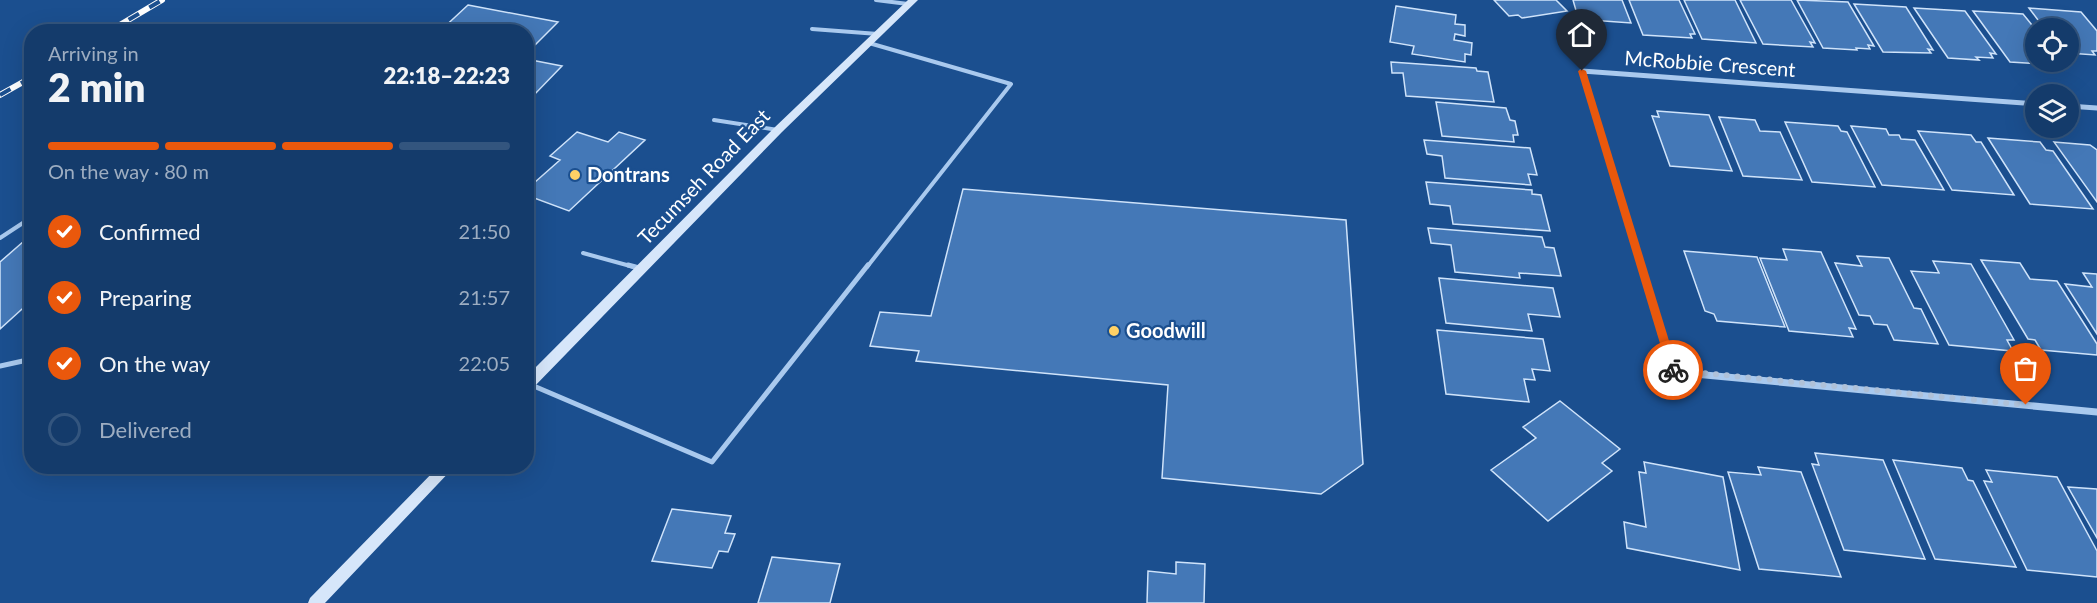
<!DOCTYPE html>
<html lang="en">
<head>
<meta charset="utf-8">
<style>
  :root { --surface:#143b6b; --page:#214673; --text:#f1f3f6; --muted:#9dadc1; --line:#33557e; --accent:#ea580c }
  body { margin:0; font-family:Lato,sans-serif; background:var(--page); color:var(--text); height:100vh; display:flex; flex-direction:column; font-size:22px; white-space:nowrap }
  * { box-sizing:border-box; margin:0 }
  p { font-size:20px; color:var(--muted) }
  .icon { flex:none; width:33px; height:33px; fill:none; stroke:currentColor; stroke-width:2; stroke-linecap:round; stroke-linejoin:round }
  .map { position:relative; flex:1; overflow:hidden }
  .side { position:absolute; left:24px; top:24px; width:510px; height:450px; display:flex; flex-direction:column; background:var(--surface); border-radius:24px; box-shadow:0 6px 24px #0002,0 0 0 2px var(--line) }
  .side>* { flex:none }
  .controls { position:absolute; left:2025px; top:18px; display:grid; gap:12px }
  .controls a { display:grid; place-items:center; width:54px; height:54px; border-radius:50%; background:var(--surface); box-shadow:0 6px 24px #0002,0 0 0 2px var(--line); font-size:30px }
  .pin { position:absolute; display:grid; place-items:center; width:51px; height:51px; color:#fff; margin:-62px -26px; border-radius:50% 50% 50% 0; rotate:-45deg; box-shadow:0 0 6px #0007 }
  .pin .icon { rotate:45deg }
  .courier { position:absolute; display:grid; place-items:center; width:60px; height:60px; margin:-30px; border:4px solid #ea580c; border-radius:50%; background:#fff; color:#222; box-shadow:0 2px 8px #0007 }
  .head em { font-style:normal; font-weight:800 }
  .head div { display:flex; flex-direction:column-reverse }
  .head { display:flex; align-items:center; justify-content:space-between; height:102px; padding:0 24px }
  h1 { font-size:39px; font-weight:800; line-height:45px }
  .bar { display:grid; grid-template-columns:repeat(4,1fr); gap:9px 6px; align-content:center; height:72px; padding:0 24px }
  .bar i { height:8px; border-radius:4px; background:var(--line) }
  .bar .selected { background:var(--accent) }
  .bar p { grid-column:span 4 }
  ol { padding:0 24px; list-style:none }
  li { display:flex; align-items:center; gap:18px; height:66px }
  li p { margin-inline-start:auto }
  li .icon { padding:6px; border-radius:50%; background:var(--accent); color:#fff; stroke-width:4 }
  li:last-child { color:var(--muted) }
  li i { width:33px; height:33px; border:3px solid var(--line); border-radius:50% }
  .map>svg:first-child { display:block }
  .building { fill:#4478b7; stroke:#cfe3fa; stroke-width:1.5 }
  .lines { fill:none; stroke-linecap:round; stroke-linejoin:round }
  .service-far1 { stroke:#a9c9ee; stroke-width:4 }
  .service { stroke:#a9c9ee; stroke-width:5 }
  .minor-far1 { stroke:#a9c9ee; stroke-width:5 }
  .minor { stroke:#a9c9ee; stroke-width:7 }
  .secondary { fill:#d6e6fa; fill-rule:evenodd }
  .rail-casing { stroke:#fff; stroke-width:6 }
  .rail { stroke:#1b4f8f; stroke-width:4; stroke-dasharray:12; stroke-linecap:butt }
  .route { fill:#ea580c }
  .done { stroke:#afc1d8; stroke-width:6; stroke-dasharray:0 10.8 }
  .poi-dot { fill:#ffd166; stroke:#1b4f8f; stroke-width:2 }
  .labels { text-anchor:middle; stroke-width:4.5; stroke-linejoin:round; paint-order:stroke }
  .street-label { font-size:20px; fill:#fff; stroke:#1b4f8f }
  .poi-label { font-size:20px; font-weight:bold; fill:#fff; stroke:#1b4f8f; text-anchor:start }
</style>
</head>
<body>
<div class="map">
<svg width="2097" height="603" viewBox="0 0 2097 603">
  <rect width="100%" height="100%" fill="#1b4f8f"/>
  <!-- building -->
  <path class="building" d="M1494,0H1556L1567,11L1522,18L1518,15L1509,16Z
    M1573,0H1622L1631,23L1590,20L1589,17L1577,14Z
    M1629,0H1679L1695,34H1690L1692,38L1643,35Z
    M1684,0H1735L1756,43L1702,39Z
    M1740,0H1791L1815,43L1810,42L1813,47L1763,44Z
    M1797,0L1848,2L1874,46L1868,45L1870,49L1856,48L1857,50L1823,48Z
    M1854,4L1906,7L1933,50L1928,49L1931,53L1883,52Z
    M468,5L558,22L526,54V32H439Z
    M1396,6L1456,15L1455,24L1465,25V36L1455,34L1454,40L1472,43L1471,55L1465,54V62L1412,54L1414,46L1390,42Z
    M1914,8L1965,11L1996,54L1990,53L1993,58L1976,57L1979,60L1948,58Z
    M2029,8L2081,12L2097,31V51H2092L2095,55L2068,53V28H2044Z
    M1973,11L2023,14L2036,30V62L2041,64L2010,62Z
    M526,59L562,66L532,97L526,96Z
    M1391,62L1476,68L1477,71L1488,72L1494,102L1406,96L1403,73H1392Z
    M1436,102L1506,108L1510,120L1515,121L1518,135H1513L1514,142L1442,136Z
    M1657,111L1709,115L1732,171L1670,166L1652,116L1659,117Z
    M1719,117L1755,120L1760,131L1780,132L1802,180L1743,176Z
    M1785,122L1838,126L1841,131L1847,132L1875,187L1812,182Z
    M1851,126L1886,129L1889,135H1899L1901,139L1915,140L1944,190L1882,185Z
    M1918,131L1971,135L1976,142H1981L2014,195L1952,190Z
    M577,132L608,142L619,132L645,140L569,211L526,195V190L560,160L550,156Z
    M1988,138L2040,142L2046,150L2053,151L2093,209L2030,204Z
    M1424,140L1530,148L1537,175L1528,174L1531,185L1445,178L1442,156L1427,154Z
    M2054,142L2090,145L2097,150V202Z
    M1426,182L1532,190V194L1541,195L1550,231L1453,224L1450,206L1430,204Z
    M963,189L1346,220L1363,464L1321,494L1162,478L1168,385L916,361L919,351L870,346L880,312L931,316Z
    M1428,228L1542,237L1545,247L1554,248L1561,276L1519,273L1520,278L1455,272L1451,245L1431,243Z
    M24,241L32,243V300L0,329V262Z
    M1783,249L1821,252L1856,329L1849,328L1853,337L1789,331L1760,258L1787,260Z
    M1684,251L1757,257L1785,327L1717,321L1714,314L1705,311Z
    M1857,256L1889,258L1914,308L1921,309L1938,344L1894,340L1887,325L1874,324L1870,316L1859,315L1835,263L1862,266Z
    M1981,260L2020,263L2030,279L2057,281L2097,344V355L2041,350L2035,340L2028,339Z
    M1933,261L1971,264L2014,340H2007L2013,351L1949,345L1911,271L1939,273Z
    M2083,273L2097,274V334L2065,284L2092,287Z
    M1439,278L1553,288L1560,317L1528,314L1532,331L1446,323Z
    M1437,330L1543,339L1550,371L1532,369L1535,380L1524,379L1529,402L1446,394Z
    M1560,401L1620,449L1602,463L1612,471L1548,521L1491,470L1536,438L1523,427Z
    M1815,453L1883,460L1925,559L1844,550L1812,464L1819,465Z
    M1893,460L1962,468L1968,480L1973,481L2016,567L1935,559Z
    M1644,462L1723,477L1740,570L1627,548L1624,522L1646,527L1639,472L1646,473Z
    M1758,467L1801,472L1841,577L1759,569L1728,472L1761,475Z
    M1986,470L2057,477L2097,551V577L2027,570L1984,481L1992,482Z
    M2068,487L2097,489V538Z
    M672,509L731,516L725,533L735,534L728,552L719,551L712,568L652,561Z
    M772,557L840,564L830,603H758Z
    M1176,562L1205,564L1204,603H1147L1148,571L1176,574Z"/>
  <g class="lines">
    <!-- service-far1 -->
    <path class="service-far1" d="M876,0L908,4
      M812,29L878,34
      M714,120L778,130
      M0,238L32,217
      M583,253L634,267
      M867,267L1011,84L869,43"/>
    <!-- service -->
    <path class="service" d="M628,265L639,268
      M0,366L32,359
      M529,384L712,462L868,265"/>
    <!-- minor-far1 -->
    <path class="minor-far1" d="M2068,106L2097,108
      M1641,267L1582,71L2036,104"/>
    <!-- minor -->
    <path class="minor" d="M1641,265L1673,372L2097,412"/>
    <!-- secondary -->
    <path class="secondary" d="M908,0H918L782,132L531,390L526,391V377L774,128Z
      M439,466H455L325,603H308L310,598Z"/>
    <defs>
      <path id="rail" d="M108,32L162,0
        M0,95L32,77"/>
    </defs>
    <!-- rail casing -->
    <use href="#rail" class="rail-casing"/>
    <!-- rail -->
    <use href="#rail" class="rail"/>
  </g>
  <!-- route -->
  <path class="route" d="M1582,69L1586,71L1678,370L1673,374L1668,370L1578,71Z"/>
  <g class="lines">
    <!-- done -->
    <path class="done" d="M1673,370L2026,405"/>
  </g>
  <!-- markers -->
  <g class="poi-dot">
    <circle cx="575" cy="175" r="6"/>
    <circle cx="1114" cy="331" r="6"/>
  </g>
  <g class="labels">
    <!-- street labels -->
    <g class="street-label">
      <text transform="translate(1710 64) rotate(4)" y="7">McRobbie Crescent</text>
      <text transform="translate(704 177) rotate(-46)" y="7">Tecumseh Road East</text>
    </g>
    <!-- poi labels -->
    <g class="poi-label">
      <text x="587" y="182">Dontrans</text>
      <text x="1126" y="338">Goodwill</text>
    </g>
  </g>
</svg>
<div class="controls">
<a><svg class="icon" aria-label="locate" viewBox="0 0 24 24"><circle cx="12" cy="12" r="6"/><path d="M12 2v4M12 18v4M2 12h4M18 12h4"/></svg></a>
<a><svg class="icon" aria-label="layers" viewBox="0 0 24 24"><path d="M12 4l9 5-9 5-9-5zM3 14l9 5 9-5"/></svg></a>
</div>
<div class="pin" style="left:2026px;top:405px;background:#ea580c"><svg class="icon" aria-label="bag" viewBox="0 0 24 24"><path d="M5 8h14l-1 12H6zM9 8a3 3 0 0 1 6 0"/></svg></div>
<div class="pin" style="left:1582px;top:71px;background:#1f2937"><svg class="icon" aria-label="home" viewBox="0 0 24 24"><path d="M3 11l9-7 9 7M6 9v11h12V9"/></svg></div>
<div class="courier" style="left:1673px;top:370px"><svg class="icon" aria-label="bike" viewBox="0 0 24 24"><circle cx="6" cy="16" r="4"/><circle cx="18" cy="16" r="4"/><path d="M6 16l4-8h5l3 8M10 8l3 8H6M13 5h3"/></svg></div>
<section class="side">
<div class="head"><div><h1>2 min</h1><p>Arriving in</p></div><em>22:18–22:23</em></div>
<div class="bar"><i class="selected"></i><i class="selected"></i><i class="selected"></i><i></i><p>On the way · 80 m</p></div>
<ol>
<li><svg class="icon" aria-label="check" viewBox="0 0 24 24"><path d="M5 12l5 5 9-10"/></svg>Confirmed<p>21:50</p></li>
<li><svg class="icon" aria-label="check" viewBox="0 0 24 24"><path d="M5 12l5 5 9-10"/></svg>Preparing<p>21:57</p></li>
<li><svg class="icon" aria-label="check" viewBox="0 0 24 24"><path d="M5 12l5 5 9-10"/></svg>On the way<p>22:05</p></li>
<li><i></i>Delivered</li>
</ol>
</section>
</div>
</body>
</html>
